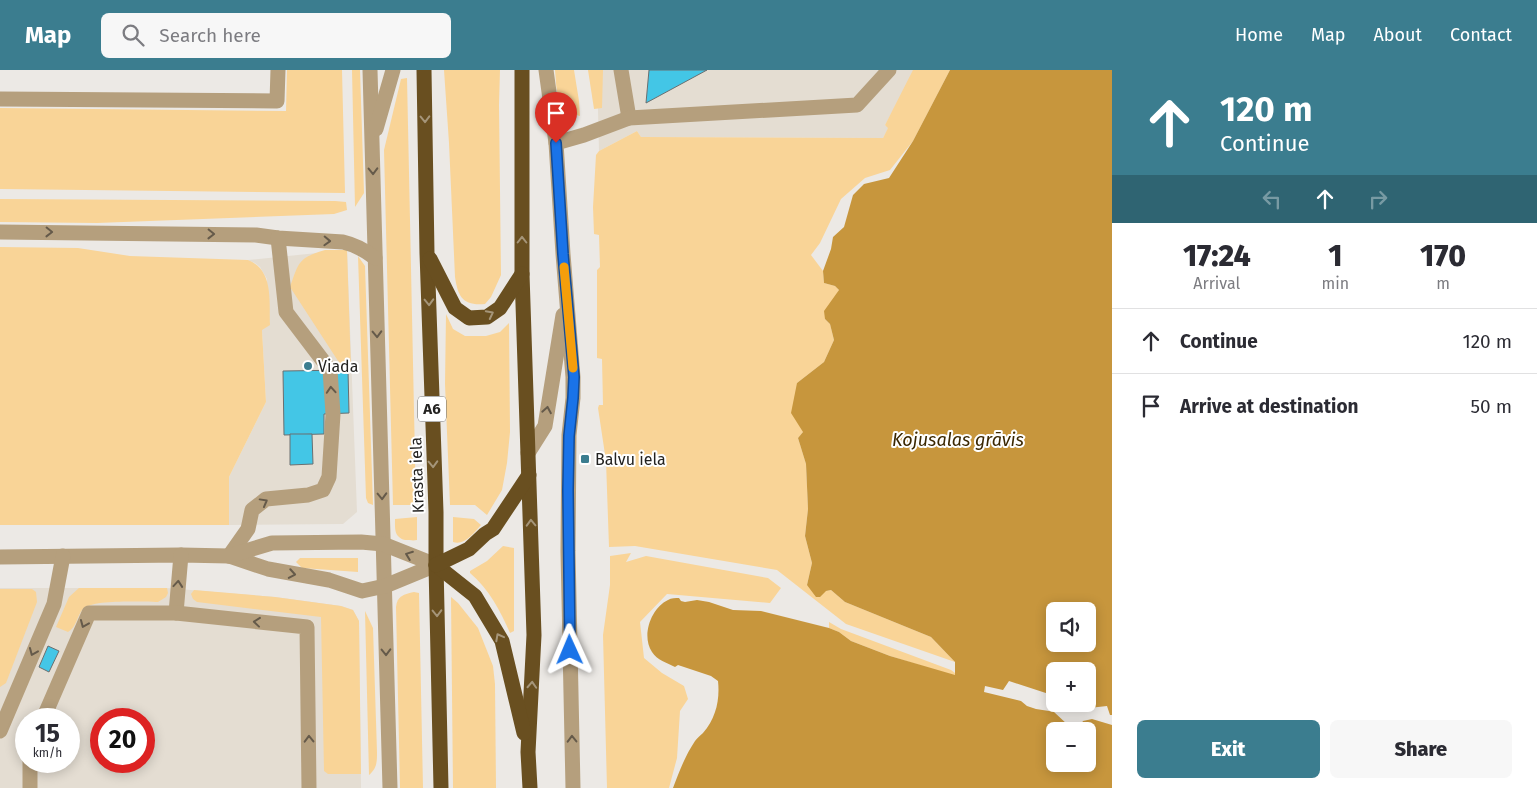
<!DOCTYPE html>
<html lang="en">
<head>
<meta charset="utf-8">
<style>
	:root { --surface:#fff; --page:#f7f7f7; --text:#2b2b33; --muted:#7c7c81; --line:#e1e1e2; --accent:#3b7d8f }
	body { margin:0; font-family:"Fira Sans",sans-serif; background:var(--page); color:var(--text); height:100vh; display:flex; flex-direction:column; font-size:19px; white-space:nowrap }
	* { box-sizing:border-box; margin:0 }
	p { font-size:16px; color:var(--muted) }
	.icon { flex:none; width:28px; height:28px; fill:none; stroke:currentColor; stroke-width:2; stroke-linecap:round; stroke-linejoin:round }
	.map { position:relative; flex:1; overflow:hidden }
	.panel { display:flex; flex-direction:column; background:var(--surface); width:425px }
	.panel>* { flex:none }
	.banner { background:#3b7d8f; color:#fff; overflow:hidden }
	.tools { position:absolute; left:1046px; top:532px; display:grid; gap:10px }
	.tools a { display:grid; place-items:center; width:50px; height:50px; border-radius:8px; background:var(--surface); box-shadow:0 2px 12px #0003; font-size:25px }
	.speed { position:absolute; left:15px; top:638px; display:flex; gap:10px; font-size:25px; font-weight:700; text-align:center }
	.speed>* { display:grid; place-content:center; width:65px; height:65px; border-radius:50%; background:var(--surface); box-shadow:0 2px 12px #0003; line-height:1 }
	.speed small { font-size:12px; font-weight:400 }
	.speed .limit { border:8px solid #d22; background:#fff; color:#111 }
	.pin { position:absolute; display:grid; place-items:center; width:42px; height:42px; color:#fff; margin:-51px -21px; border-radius:50% 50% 50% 0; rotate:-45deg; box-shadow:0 0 5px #0007 }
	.pin .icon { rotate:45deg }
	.me { position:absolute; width:55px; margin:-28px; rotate:359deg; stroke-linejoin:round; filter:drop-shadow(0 0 4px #0008) }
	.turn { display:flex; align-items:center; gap:18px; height:105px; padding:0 25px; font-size:22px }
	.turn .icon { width:65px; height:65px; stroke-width:2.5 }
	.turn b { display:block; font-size:35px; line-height:42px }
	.lanes { display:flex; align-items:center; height:48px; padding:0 25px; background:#0003; justify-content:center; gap:25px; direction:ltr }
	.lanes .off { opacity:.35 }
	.eta { display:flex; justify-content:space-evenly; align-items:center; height:85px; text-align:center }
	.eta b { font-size:30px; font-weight:800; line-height:35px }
	.primary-button { display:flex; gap:10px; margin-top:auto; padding:10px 25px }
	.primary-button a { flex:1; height:58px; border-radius:8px; background:var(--accent); color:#fff; font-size:20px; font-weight:800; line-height:58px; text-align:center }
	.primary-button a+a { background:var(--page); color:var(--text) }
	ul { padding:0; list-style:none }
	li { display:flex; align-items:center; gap:15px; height:65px; padding:0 25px; border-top:1px solid var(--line) }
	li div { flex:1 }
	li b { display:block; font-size:19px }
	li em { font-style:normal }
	header { display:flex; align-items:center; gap:30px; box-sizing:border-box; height:70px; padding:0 25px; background:var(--accent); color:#fff }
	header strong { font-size:24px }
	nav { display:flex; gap:28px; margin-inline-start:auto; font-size:18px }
	.search { width:350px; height:45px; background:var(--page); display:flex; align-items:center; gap:12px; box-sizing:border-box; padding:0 18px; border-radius:8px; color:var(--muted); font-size:19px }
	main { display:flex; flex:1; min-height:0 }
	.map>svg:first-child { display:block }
	.built { fill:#e4ddd2; fill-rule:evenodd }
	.green { fill:#f9d497 }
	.water { fill:#c7963d; fill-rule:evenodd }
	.building { fill:#43c6e6; stroke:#6a6f70 }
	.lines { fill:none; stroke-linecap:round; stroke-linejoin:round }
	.minor { stroke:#b59f7d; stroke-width:15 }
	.highway { stroke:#694f20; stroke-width:15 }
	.oneway { stroke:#a59579 }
	.oneway2 { stroke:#655a4a }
	.route-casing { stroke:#114b97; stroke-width:12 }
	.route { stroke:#1a73e8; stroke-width:9 }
	.slow { stroke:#f59e0b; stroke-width:9 }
	.poi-dot { fill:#3b7d8f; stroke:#fff; stroke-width:2 }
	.labels { text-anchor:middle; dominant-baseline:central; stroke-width:4; stroke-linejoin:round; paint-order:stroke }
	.shield { fill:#fff; stroke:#656463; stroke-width:1 }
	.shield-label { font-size:15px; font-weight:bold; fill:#232220 }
	.poi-label { font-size:16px; fill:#232220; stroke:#fff; text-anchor:start }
	.street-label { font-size:16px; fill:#232220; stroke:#fff }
	.water-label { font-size:18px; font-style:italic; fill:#3b2700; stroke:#fff }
</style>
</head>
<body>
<header>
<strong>Map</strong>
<div class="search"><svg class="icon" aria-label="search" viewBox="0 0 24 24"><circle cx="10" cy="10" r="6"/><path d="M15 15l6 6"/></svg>Search here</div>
<nav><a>Home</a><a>Map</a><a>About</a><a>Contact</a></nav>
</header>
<main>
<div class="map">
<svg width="1112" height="718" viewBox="0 0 1112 718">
	<rect width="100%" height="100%" fill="#ece9e5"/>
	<g class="built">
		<path d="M597,0h318l-30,55 4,2 -6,11 -242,-1 -4,-6 -38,20z"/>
		<path d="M347,180l10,262 -14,12 -114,1v-48l37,-75 -4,-72 5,-51 -7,-12 -5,-4 -7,-3z"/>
		<path d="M0,518h167l108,9 66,9 12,4 6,11 2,167h-361zM26,649h43v42h-43zM101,649h43v42h-43z"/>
	</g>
	<g class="green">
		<path d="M287,0h55l3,123 -345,-4v-81l286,3z"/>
		<path d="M352,0h8l4,123 -9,14z"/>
		<path d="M444,0h56l-1,35 2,170 -10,22 -6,7c-22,2 -27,-7 -30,-27l-6,-134z"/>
		<path d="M555,0h19l5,31 1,15c-25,-6 -23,-25 -25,-46z"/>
		<path d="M588,0h15l-1,38 -8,1z"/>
		<path d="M913,0h37l-37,71 -23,29 -25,8 -24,21 -21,44 -9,12 12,16 1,12 11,3 4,4 -14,29 5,5 4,16 -10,22 -27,21 6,49 -5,6 8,26 2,45 -3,27 7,27 -5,22 19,6 5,-1 14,12 86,35 24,25 -109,-38 -69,-54 -142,-24 -26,1 -3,-86 -8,-53 1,-3h4l-1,-46 -5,-1v-88l3,-3 -1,-32 -5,-1 -1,-27 3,-52 3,-4 38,-20 4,6 242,1 5,-10 -3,-3z"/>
		<path d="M407,8l9,427h-23l-9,-355 17,-71z"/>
		<path d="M0,129l335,2 11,1 1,8 -13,4 -237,9 -97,-1z"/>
		<path d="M0,177l78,1 52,8 118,4c26,10 21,42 22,65l-8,5 4,72 -37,75v48h-229z"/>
		<path d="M325,180h22l4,119 -9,-2 -52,-80c9,-25 8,-29 35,-37z"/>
		<path d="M358,186l7,10 8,239 -5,-2 -2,-5z"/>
		<path d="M446,244l7,15 12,7h21l14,-4 9,-9 1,109 -3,31 -5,27 -15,25 -12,-10h-25l-5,-121z"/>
		<path d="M417,447v23c-4,1 -7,0 -12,0 -11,-3 -10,-11 -10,-21z"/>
		<path d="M453,447l21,2 7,6c-7,8 -17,21 -28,17z"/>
		<path d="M503,476l11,2v83l-4,2c-10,-23 -21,-44 -40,-60v-2l17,-10z"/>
		<path d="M631,483l-5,9 20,-6 122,22 13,10 -11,15 -103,-9 -27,28 4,36 18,15 22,13 4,13 -8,12 -3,47 -8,30h-62l-4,-153 7,-50v-29z"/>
		<path d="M300,488h58v14l-56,-4 -6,-6z"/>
		<path d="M79,518h88l1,5 -2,4 -8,5c-15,0 -65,-3 -75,7 -6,6 -6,18 -15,23l-12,-5 13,-30z"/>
		<path d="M0,519h32l4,3 1,10 -31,81 -6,4z"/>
		<path d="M194,520l81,7 66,9 12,4 6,11 2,153h-33l-4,-3 -3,-154 -124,-15 -4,-3 -2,-5z"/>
		<path d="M414,522l5,1 4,195h-23l-4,-181c1,-11 8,-13 18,-15z"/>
		<path d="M451,527l7,6 20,25 15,38 2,18 1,104h-43z"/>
		<path d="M365,541l8,17 4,124c0,10 0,16 -8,23z"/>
		<path d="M829,552l12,7 110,41 4,3v3l-65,-20 -39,-15 -12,-9 -10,-4z"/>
	</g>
	<path class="water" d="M950,0h162v645h-2l-3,-9 -18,2 -9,-4h8v-33h-33v25l-46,-15 -6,9 -18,-4 -1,6 37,9 6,5 9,3 13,2 5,1 14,13 12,1 3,-5 9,-2 20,6v63h-439c6,-16 12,-32 22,-47 2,-3 5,-5 8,-8 13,-15 17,-33 15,-52l-7,-5 -33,-11 -3,2c-8,-4 -18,-7 -23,-15 -11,-16 -1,-44 16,-52 3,-2 8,-2 11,-2l2,3 4,1 12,-2 12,2 24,8 28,1 68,17 10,4 12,9 39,15 65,19v-13l-24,-25 -86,-35 -14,-12 -5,1 -6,6h-4l-9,-12 5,-22 -7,-27 3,-27 -2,-45 -8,-26 5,-6 -12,-19 6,-30 27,-21 10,-22 -4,-16 -5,-5 -1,-8 15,-21 -4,-4 -11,-3 -1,-12 8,-22 2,-12 11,-10 9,-32 11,-11 25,-6 24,-37zM1055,541h33v33h-33zM1055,661h33v33h-33z"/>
	<g class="building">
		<path d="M649,0h58l-61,33z"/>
		<path d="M348,300l1,43 -25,1v20l-40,1 -1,-64z"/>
		<path d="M290,364h22l1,30 -23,1z"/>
		<path d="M48,576l11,5 -10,21 -10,-5z"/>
	</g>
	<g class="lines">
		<g class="minor">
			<path d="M370,0l20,718"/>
			<path d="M546,0l10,73 7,111 10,123v21l-4,37 -1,116 5,237"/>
			<path d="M621,0l8,48"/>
			<path d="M0,29l277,2 1,-31"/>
			<path d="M376,59l17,-59"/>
			<path d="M556,73l28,-8 45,-17 228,-13 32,-35"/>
			<path d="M0,162l256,3 22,3 65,4c13,3 22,8 32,16"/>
			<path d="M528,383l17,-27 18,-111"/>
			<path d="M229,486l19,-27 4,-19 14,-11 42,-4 15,-5 6,-13 4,-63 -3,-44 -44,-58 -8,-74"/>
			<path d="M229,486l39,13 61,11 33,11 23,-5 51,-21"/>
			<path d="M0,487l181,-2 48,1 43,-13 89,-1 22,2 53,21"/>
			<path d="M176,543l5,-58"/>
			<path d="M43,649l46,-106h87l131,14 2,161"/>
			<path d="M0,661l54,-127 9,-48"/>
			<path d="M30,691v27"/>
		</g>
		<g class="highway">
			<path d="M424,0l3,183 9,259v53l5,223"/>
			<path d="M522,0v204l12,361 -6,117 2,36"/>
			<path d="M430,189l25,49 14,10 18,-1 13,-9 22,-34"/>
			<path d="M436,495l39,31 27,45 22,92"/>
			<path d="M436,495l33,-16 16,-15 8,-5 36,-54"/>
		</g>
	</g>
	<defs><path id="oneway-chevron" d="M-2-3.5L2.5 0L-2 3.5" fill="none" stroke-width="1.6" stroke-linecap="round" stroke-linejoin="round" transform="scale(1.25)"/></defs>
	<g class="oneway">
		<use href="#oneway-chevron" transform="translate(425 49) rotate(89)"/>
		<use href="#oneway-chevron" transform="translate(522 170) rotate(-90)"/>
		<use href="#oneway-chevron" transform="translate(429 232) rotate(88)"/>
		<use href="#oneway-chevron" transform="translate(490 244) rotate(-27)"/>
		<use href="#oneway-chevron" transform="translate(433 394) rotate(88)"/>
		<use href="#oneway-chevron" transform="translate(531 453) rotate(-92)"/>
		<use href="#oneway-chevron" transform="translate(437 543) rotate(89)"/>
		<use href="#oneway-chevron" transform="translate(499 567) rotate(-118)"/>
		<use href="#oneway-chevron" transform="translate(532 615) rotate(-87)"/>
	</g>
	<g class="oneway2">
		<use href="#oneway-chevron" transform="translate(373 101) rotate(89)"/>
		<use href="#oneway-chevron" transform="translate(49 162) rotate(1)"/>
		<use href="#oneway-chevron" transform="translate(211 164) rotate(1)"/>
		<use href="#oneway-chevron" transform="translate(327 171) rotate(2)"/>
		<use href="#oneway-chevron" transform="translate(377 264) rotate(88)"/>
		<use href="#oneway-chevron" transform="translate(331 320) rotate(-94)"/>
		<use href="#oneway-chevron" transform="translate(547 340) rotate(-80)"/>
		<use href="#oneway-chevron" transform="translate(382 426) rotate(88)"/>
		<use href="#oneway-chevron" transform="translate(264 432) rotate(-29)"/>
		<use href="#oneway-chevron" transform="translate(409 485) rotate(-159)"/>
		<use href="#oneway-chevron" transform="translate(292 504) rotate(10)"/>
		<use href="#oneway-chevron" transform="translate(178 514) rotate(-85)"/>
		<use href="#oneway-chevron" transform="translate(257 552) rotate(-174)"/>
		<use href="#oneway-chevron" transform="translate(84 554) rotate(113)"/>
		<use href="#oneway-chevron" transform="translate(33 582) rotate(113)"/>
		<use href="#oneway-chevron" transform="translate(386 582) rotate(89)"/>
		<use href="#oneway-chevron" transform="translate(309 669) rotate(-91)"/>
		<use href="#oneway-chevron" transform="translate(572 669) rotate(-91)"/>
	</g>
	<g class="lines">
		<defs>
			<path id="route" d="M556,73l7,111 11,123 -1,21 -4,38 -1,54 2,160"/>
		</defs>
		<use href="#route" class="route-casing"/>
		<use href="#route" class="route"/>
		<path class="slow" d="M564,197l9,101"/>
	</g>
	<g class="poi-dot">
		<circle cx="308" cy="296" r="5"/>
		<rect x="580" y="384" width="10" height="10" rx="2.5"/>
	</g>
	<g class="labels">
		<rect class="shield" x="418" y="326.5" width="28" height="25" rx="4"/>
		<g class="shield-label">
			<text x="432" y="339">A6</text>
		</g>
		<g class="poi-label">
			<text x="318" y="296">Viada</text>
			<text x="595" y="389">Balvu iela</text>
		</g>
		<g class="street-label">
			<text transform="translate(417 405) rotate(-92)">Krasta iela</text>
		</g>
		<g class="water-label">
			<text x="958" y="370">Kojusalas grāvis</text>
		</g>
	</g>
</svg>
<div class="tools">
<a><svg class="icon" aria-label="sound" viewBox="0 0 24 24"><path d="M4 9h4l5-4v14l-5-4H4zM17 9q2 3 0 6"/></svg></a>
<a>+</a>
<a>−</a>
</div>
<div class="speed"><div>15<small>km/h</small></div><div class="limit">20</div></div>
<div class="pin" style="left:556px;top:73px;background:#d93025"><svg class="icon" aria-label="arrive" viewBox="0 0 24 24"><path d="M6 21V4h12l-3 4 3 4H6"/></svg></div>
<svg class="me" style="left:570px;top:580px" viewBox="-20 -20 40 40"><path d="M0-17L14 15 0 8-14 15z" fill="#1a73e8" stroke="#fff" stroke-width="4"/></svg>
</div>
<section class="panel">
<div class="banner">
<div class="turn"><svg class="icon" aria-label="ahead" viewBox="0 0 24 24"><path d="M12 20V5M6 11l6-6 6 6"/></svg><div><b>120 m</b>Continue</div></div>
<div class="lanes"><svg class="icon off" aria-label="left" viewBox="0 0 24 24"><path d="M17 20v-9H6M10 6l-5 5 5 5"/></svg><svg class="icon" aria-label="ahead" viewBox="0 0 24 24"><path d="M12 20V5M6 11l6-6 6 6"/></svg><svg class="icon off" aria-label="right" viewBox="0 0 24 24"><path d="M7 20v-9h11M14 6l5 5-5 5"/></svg></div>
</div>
<div class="eta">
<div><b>17:24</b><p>Arrival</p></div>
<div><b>1</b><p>min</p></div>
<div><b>170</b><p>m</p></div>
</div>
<ul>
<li><svg class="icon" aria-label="ahead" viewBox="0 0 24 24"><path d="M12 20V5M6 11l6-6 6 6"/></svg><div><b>Continue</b></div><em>120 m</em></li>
<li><svg class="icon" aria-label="arrive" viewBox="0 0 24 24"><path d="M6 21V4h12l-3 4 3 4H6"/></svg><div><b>Arrive at destination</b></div><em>50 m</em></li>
</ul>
<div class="primary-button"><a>Exit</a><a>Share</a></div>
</section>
</main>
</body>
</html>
